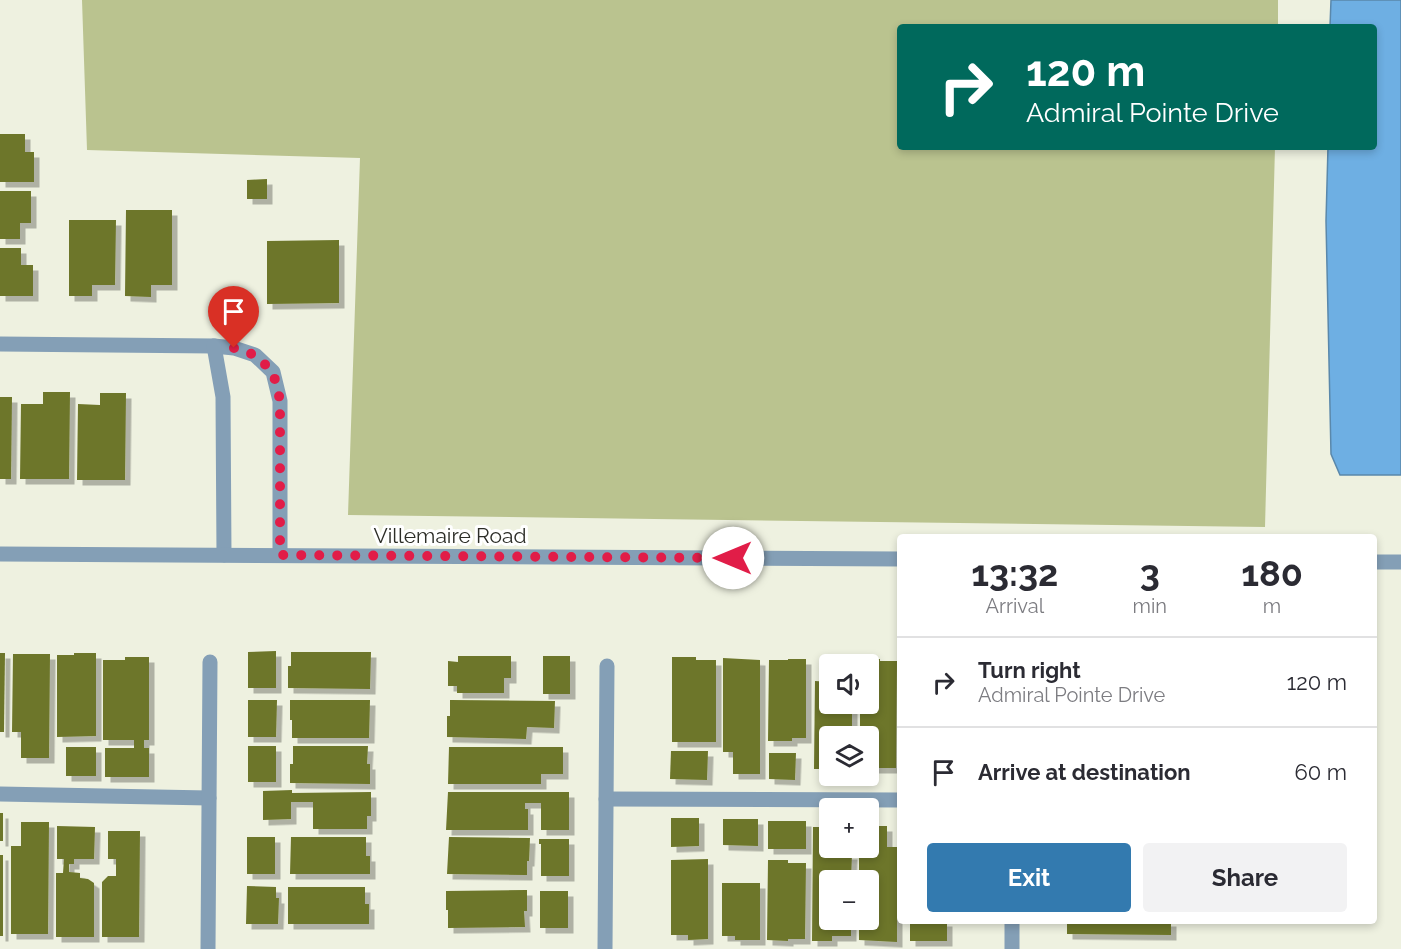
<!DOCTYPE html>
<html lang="en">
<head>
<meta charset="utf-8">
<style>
	:root { --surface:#fff; --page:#f2f2f3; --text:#2b2b33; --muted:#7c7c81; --line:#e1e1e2; --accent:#337aaf }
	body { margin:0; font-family:Raleway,sans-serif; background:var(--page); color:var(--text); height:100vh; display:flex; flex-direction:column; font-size:22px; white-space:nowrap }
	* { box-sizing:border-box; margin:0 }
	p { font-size:20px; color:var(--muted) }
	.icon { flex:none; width:33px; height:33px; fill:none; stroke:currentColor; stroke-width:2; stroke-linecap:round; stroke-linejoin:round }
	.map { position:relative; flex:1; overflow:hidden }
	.details { position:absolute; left:897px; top:534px; width:480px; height:390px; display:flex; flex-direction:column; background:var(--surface); border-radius:6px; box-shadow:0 3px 9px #0003 }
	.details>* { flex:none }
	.banner { position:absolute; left:897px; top:24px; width:480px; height:126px; border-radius:6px; box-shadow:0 3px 9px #0003; background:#00695c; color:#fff; overflow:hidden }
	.fabs { position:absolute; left:819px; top:654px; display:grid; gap:12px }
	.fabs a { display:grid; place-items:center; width:60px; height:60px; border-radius:6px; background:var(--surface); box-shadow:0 3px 9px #0003; font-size:30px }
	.pin { position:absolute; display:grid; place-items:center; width:51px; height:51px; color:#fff; margin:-62px -26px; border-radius:50% 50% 50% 0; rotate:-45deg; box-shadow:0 0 6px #0007 }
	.pin .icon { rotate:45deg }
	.me { position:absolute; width:66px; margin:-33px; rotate:270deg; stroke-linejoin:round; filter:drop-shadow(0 0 4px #0008) }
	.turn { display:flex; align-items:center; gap:21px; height:126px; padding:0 30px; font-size:27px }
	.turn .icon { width:78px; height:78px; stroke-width:2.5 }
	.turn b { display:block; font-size:42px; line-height:51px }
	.eta { display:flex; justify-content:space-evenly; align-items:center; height:102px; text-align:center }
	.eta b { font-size:36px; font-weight:700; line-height:42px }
	.action { display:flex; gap:12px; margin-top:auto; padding:12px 30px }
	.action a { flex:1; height:69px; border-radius:6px; background:var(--accent); color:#fff; font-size:24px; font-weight:700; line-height:69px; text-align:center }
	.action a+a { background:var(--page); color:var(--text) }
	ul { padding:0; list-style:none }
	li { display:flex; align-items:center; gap:18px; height:90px; padding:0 30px; border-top:2px solid var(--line) }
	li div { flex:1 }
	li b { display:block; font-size:22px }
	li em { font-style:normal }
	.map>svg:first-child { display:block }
	.green { fill:#bac38f }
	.water { fill:#6eafe3; stroke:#5a88ab; stroke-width:1.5 }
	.building { fill:#6d7629; filter:url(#shadow) }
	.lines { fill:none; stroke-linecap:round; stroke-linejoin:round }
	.street { stroke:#849fb6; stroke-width:15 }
	.route { stroke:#e11d48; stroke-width:10; stroke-dasharray:0 18 }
	.labels { text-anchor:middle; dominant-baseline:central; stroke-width:6; stroke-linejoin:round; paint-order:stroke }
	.street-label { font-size:21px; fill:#2c2d27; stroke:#fff }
</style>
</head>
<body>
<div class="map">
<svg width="1401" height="949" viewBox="0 0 1401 949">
	<defs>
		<filter id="shadow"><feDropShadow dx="5.5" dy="5.5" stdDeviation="0" flood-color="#0004"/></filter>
	</defs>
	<rect width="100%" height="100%" fill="#eef1e0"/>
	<path class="green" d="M82,0h1196v27h-378v120h375l-10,380 -917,-12 12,-357 -273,-8z"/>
	<path class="water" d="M1331,0h70v475h-61l-9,-21 -5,-233 2,-74h46v-120h-44z"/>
	<g class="building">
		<path d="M0,134h25v18h9v30h-34z"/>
		<path d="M267,179v20h-20v-19z"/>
		<path d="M0,191h31v32h-11v16h-20z"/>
		<path d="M126,210h46v75h-21v12l-26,-1z"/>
		<path d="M69,220h47l-1,65h-23v11h-23z"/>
		<path d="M339,240v63l-72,1v-63z"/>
		<path d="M0,248h21v17h12v31h-33z"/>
		<path d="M43,392h27l-1,87h-49l1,-75h22z"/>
		<path d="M100,393h26l-1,87h-48l1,-76 22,1z"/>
		<path d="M0,397h12l-1,82h-11z"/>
		<path d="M276,651v37h-28v-36z"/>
		<path d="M291,652h80l-1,37 -82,-1v-22h3z"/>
		<path d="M0,653h5l-1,79h-4z"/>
		<path d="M74,653h22v83l-39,1v-82h17z"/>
		<path d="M13,654h37l-1,104h-28v-26h-9z"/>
		<path d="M458,656h53v22h-7v15h-47v-7h-9v-25l10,1z"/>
		<rect x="543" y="656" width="27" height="38"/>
		<path d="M125,657h24v83h-5v8h5v29h-44v-29h29v-8h-31v-80h22z"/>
		<path d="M672,657h24v3h20v82h-44z"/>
		<path d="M723,658l37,2v114h-27v-22h-10z"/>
		<path d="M788,659h18v79h-14v3h-24l1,-81h19z"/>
		<path d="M861,659h19v2h17l-1,107h-26l-2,-32h-8v-32h8v-40h-7z"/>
		<path d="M815,681l15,1v22h22v32h-22v33h-16z"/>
		<path d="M248,700h29l-1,37h-28z"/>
		<path d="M290,700h80l-1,38h-77v-18h-2z"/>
		<path d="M450,700l105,1 -1,27 -27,-1 -1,12 -79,-2v-21h3z"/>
		<rect x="248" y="746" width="28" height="36"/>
		<path d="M293,746h75l-1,18h3v20l-80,-1v-19h3z"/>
		<rect x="66" y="747" width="30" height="29"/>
		<path d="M449,747h114v27h-22v10h-93z"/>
		<path d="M671,751h37l-1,29 -37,-1z"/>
		<path d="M769,753h27l-1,27 -26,-1z"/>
		<path d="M292,790v3l79,-1v24h-4v13h-54v-27h-22v17l-28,1v-29z"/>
		<path d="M448,792h121v38h-28v-27h-16v6h3v21h-82z"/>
		<rect x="0" y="813" width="3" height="28"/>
		<path d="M671,818h28v28l-28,1z"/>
		<path d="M723,819h35v27l-35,-1z"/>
		<rect x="768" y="821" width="38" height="28"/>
		<path d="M21,822h28l-1,112h-37v-88h10z"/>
		<path d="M57,826l38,1 -1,32h-20v5h-5v8l11,1v5l8,1 6,4v54h-38v-64h7l1,-14h-7z"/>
		<path d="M868,826h19v21h10v95l-38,-2v-20h9v-40h-9v-32h9z"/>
		<path d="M813,827h17v21h11v6h11l-1,26h-21v40h21v16h-19v5h-20z"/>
		<path d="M108,831h32l-1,106h-37v-55l6,-6h8v-17h-8z"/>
		<rect x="247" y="837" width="28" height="37"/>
		<path d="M291,837h75v19h4v18h-80z"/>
		<path d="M449,837l81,1 -1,23h-2v14l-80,-1z"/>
		<path d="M539,839h30v37h-28v-32h-2z"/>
		<rect x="0" y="855" width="3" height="81"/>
		<path d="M708,859v80l-20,1v-5h-17v-75z"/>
		<path d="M768,860h20v3h18l-1,76h-17v2l-21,-1z"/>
		<path d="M722,883h38v57h-25v-4h-13z"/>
		<path d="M247,886l29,1v11h3l-1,26h-32z"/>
		<path d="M288,887h77v17h4v20h-81z"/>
		<path d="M527,890v21h-3l1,16 -77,1v-18h-2v-19z"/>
		<rect x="540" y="891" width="28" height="37"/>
		<rect x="910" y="921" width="37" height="20"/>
		<path d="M1067,921h104v14l-104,-1z"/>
	</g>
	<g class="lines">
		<g class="street">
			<path d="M0,344l214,2 20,2 21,7 18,17 7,29v154"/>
			<path d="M214,346l9,51 1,158"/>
			<path d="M0,554l900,5"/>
			<path d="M1374,562h27"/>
			<path d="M0,794l209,4"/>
			<path d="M606,799l294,1"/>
			<path d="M1012,921v28"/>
			<path d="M208,949l2,-287"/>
			<path d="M605,949l2,-283"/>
		</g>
	</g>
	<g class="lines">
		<path class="route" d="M234,348l21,7 18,17 7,28v155l453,3"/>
	</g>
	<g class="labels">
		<g class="street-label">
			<text x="450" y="535">Villemaire Road</text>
		</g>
	</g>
</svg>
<div class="fabs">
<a><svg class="icon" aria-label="sound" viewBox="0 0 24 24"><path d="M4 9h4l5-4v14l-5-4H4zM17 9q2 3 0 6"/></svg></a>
<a><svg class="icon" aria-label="layers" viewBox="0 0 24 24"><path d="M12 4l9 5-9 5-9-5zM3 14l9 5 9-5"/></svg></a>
<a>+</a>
<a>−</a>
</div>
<div class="pin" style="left:234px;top:348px;background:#d93025"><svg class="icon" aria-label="arrive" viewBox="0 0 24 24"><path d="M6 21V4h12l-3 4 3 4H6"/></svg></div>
<svg class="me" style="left:733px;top:558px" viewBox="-20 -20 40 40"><circle r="19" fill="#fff"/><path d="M0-13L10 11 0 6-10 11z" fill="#e11d48"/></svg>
<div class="banner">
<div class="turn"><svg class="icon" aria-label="right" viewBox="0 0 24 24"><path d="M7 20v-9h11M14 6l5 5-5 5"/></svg><div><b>120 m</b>Admiral Pointe Drive</div></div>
</div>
<section class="details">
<div class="eta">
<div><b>13:32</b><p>Arrival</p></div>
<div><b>3</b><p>min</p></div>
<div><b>180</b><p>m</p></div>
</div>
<ul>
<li><svg class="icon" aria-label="right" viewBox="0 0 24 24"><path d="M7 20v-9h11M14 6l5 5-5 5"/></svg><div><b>Turn right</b><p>Admiral Pointe Drive</p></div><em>120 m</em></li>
<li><svg class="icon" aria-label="arrive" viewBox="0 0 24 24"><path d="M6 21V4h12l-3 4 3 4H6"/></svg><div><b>Arrive at destination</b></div><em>60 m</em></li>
</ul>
<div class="action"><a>Exit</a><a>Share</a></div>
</section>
</div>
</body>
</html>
